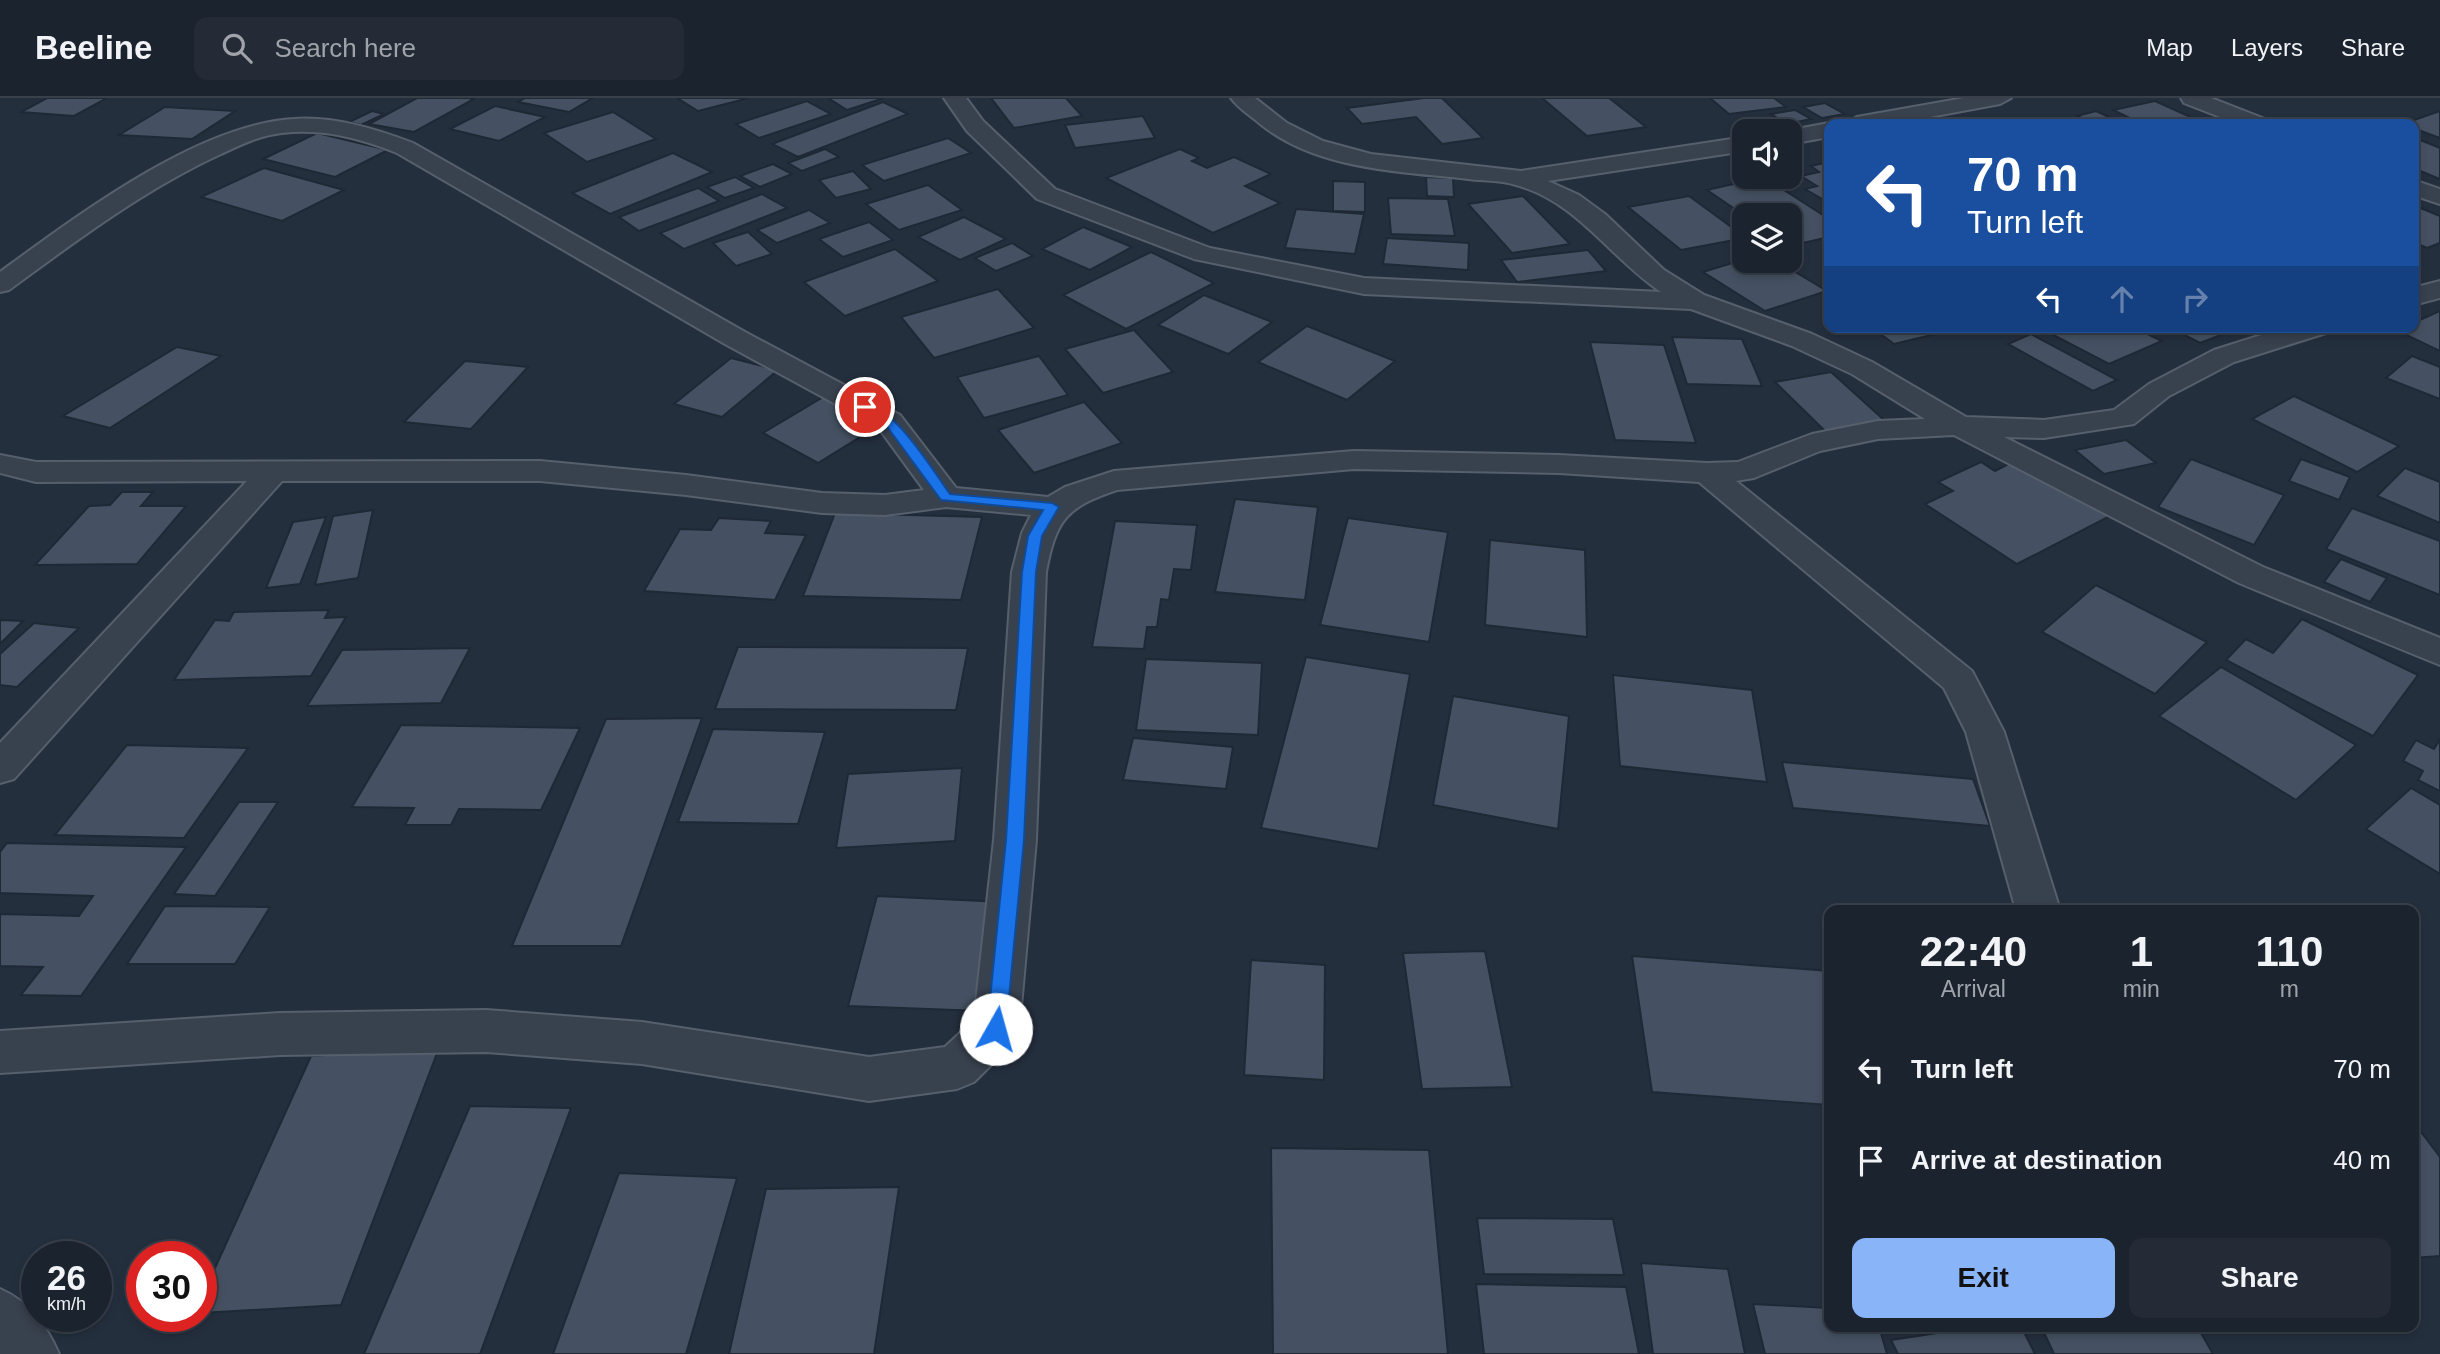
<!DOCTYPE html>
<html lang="en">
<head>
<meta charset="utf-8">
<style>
	:root { --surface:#1b232e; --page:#242b36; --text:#f1f3f6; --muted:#a0a4aa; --line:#39404a; --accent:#8ab4f8 }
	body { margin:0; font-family:Helvetica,sans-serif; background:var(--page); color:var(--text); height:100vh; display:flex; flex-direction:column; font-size:26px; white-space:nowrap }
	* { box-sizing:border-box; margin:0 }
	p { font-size:23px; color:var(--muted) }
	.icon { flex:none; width:38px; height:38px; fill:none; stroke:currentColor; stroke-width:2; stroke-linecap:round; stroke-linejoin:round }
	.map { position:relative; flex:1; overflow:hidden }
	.side { position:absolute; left:1824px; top:807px; width:595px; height:427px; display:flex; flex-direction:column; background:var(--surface); border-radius:14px; box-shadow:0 4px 10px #0003,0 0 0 2px var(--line) }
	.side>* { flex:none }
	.top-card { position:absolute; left:1824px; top:21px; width:595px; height:214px; border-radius:14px; box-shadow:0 4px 10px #0003,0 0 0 2px var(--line); background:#1a4fa0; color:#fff; overflow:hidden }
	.buttons { position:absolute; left:1732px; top:21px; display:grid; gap:14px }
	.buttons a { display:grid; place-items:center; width:70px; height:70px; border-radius:14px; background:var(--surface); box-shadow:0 4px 10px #0003,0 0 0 2px var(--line); font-size:35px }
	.speed { position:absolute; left:21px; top:1143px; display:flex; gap:14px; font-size:35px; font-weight:700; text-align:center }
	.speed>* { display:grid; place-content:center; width:91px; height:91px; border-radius:50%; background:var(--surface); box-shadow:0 4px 10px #0003,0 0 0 2px var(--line); line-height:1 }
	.speed small { font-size:18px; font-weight:400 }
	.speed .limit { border:10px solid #d22; background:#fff; color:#111 }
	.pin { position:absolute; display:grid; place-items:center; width:60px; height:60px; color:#fff; margin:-30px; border:4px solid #fff; border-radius:50%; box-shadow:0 2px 7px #0007 }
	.me { position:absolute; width:77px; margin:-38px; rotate:7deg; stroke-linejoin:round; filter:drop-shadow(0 0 5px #0008) }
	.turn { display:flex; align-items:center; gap:24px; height:147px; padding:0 28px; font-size:32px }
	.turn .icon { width:91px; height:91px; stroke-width:2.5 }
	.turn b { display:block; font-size:49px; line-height:60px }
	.lanes { display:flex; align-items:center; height:66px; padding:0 28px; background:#0003; justify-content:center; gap:35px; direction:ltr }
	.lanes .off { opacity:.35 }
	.eta { display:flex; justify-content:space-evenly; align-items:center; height:119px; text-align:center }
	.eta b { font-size:42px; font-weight:800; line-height:49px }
	.cta { display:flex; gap:14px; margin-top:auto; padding:14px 28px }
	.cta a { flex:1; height:80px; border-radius:14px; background:var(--accent); color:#111; font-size:28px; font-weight:800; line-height:80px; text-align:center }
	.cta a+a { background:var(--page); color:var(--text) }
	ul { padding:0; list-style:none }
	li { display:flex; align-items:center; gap:21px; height:91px; padding:0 28px }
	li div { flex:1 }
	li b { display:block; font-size:26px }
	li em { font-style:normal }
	header { display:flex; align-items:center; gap:42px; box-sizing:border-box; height:98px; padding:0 35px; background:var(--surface); border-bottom:2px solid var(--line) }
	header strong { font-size:33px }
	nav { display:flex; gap:38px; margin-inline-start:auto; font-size:24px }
	.search { width:490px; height:63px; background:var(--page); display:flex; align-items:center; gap:18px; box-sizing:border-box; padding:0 24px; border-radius:14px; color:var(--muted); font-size:26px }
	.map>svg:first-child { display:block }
	.building { fill:#455162; stroke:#1f2835; stroke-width:2 }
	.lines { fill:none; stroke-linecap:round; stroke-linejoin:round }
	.street-casing { stroke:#565f6c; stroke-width:4 }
	.street { fill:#38414e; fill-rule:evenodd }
	.route { fill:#1a73e8; stroke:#114b97; stroke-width:2 }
</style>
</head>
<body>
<header>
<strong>Beeline</strong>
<div class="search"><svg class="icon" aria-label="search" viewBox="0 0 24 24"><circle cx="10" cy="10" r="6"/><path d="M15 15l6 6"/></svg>Search here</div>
<nav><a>Map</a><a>Layers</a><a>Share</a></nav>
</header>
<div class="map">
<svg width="2440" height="1256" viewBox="0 0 2440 1256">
	<rect width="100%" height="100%" fill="#242f3e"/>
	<g class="building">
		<path d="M47,0h60l-33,18 -53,-4z"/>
		<path d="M417,0h51l6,1 -60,33 -45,-8z"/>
		<path d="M525,0h68l-24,14 -51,-10z"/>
		<path d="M677,0h72l-51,13z"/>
		<path d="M828,0h56l-37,12z"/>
		<path d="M991,0h75l16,18 -68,12z"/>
		<path d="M1424,0h18l41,40 -41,6 -26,-27 -54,7 -15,-16z"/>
		<path d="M1542,0h67l37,29 -59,9z"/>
		<path d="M1710,0h64l12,9 -57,7z"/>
		<path d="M807,3l24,13 -72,24 -23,-14z"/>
		<path d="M2155,3l51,23h-64l-29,-14z"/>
		<path d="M883,4l25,12 -110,43 -26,-13z"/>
		<path d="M1825,5l20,11 -23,4 -19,-11z"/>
		<path d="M495,8l50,11 -46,24 -49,-12z"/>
		<path d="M165,9l70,4 -43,28 -73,-4z"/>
		<path d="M1795,12l16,9 -24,5 -16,-10z"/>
		<path d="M372,13l12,3 -23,11 -12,-3z"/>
		<path d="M2096,13l28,13h-29l-18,-8z"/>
		<path d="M2440,13v27l-27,-10v-4h-10z"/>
		<path d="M613,14l43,27 -69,23 -43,-29z"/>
		<path d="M1143,18l12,22 -80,10 -10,-23z"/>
		<path d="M317,35l71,17 -53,27 -72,-18z"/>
		<path d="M2413,39l27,11v31l-27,-11z"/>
		<path d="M948,40l23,15 -87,28 -22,-16z"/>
		<path d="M825,51l14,8 -37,14 -14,-8z"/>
		<path d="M1180,51l19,9 -7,3 15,7 27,-11 37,17 -26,12 35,17 -67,30 -107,-55z"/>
		<path d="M673,55l39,19 -102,42 -38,-21z"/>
		<path d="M1829,64v41l-24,-14 12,-3 -16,-10 18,-4 -8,-6z"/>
		<path d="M773,66l19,10 -32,13 -20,-11z"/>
		<path d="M264,70l80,22 -62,31 -81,-24z"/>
		<path d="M853,73l18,18 -35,9 -17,-18z"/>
		<path d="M735,79l19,11 -29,10 -18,-11z"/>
		<path d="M1426,79l27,1 1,19 -27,-1z"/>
		<path d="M1764,79l65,42v18l-39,9v-31l-45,1 -38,-26z"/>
		<path d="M1333,83l32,1v30l-32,-1z"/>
		<path d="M928,87l34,25 -63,20 -33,-26z"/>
		<path d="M698,90l21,13 -80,30 -20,-14z"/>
		<path d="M762,96l25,14 -103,41 -24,-16z"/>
		<path d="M1523,98l47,48 -58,9 -44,-49z"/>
		<path d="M1689,98l56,41v1l-64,12 -53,-43z"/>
		<path d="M1388,100l60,1 7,37 -64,-2z"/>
		<path d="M2413,107l27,11v27l-13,5 -14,-6z"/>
		<path d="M1296,111l68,5 -9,40 -70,-6z"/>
		<path d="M809,112l21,13 -53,20 -20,-13z"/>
		<path d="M964,119l42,22 -46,21 -42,-23z"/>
		<path d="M869,124l24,18 -50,17 -24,-18z"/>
		<path d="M1083,129l49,20 -42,23 -48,-21z"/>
		<path d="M748,134l24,22 -36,12 -23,-23z"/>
		<path d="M1387,140l82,5 -1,27 -85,-6z"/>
		<path d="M1012,145l21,13 -37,15 -21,-13z"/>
		<path d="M895,151l43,32 -93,35 -41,-34z"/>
		<path d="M1588,152l18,21 -89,11 -16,-22z"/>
		<path d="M1151,154l63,31 -88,46 -63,-34z"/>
		<path d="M1745,161l32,2 50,30 -62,20 -62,-39z"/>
		<path d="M998,191l36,39 -100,30 -33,-41z"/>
		<path d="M1204,197l68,27 -44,32 -70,-29z"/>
		<path d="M2440,213v40l-44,-21 17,-3v-4z"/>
		<path d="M1307,228l88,35 -48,39 -89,-38z"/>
		<path d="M1871,229h94l-71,17z"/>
		<path d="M2038,229h95l29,14 -53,23z"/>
		<path d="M2169,229h73l-42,16z"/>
		<path d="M1134,232l39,42 -70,21 -38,-44z"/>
		<path d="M2031,236l86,46 -24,11 -85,-47z"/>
		<path d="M1672,239l70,2 20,47 -75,-2z"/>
		<path d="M1590,244l74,3 32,98 -81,-3z"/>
		<path d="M177,249l44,9 -111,72 -47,-12z"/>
		<path d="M1039,258l29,39 -84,23 -27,-41z"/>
		<path d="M2412,258l28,11v32l-54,-21z"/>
		<path d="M731,260l47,12 -56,47 -48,-13z"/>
		<path d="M465,263l63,6 -57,62 -67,-7z"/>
		<path d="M1831,274l53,48 -59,11 -50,-49z"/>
		<path d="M825,298l56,28 -63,39 -55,-30z"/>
		<path d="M2294,298l105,50 -42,26 -105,-53z"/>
		<path d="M1084,304l38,41 -88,30 -36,-43z"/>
		<path d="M2126,342l30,23 -52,11 -29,-24z"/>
		<path d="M2191,361l93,36 -30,50 -96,-38z"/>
		<path d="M2301,361l49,18 -11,23 -50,-19z"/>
		<path d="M2016,362l94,56 -93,48 -92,-60 28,-13 -15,-9 43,-20 14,9z"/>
		<path d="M2405,370l35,14v41l-63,-27z"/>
		<path d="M122,394h31l-12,14h45l-49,58 -102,1 54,-59 21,-1z"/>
		<path d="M1235,401l83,8 -13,93 -90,-8z"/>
		<path d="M2352,410l88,33v54l-114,-46z"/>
		<path d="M373,412l-15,68 -43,7 18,-69z"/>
		<path d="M835,415l147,4 -21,83 -158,-4z"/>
		<path d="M326,419l-26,67 -34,4 27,-66z"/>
		<path d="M719,420l52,3 -6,12 41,2 -31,65 -131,-9 36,-62 31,1z"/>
		<path d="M1348,420l100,14 -19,110 -109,-17z"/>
		<path d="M1115,423l82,4 -6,45 -17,-1 -5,31 -8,-1 -4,28h-10l-3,22 -52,-2z"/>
		<path d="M1490,442l95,10 2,87 -102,-12z"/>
		<path d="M2341,461l46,19 -17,24 -46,-20z"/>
		<path d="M2096,487l111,57 -52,52 -113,-62z"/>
		<path d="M329,512l-4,8 21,-1 -35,59 -137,4 41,-60 14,1 5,-9z"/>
		<path d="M2302,521l116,56 -45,61 -147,-76 20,-21 27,14z"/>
		<path d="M0,522l23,1 -23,23z"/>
		<path d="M34,525l45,5 -62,59 -17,-2v-31z"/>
		<path d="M738,549l230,1 -12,62 -241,-1z"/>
		<path d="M470,550l-29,55 -134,3 35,-56z"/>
		<path d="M1306,559l104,17 -32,175 -117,-21z"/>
		<path d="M1146,561l116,4 -4,72 -122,-5z"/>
		<path d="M2221,569l135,78 -60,55 -137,-84z"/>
		<path d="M1613,577l139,15 15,92 -147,-16z"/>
		<path d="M1453,598l116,20 -11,113 -125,-24z"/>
		<path d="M702,620l-81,228h-109l94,-227z"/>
		<path d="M401,627l179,3 -39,82 -82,-1 -8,16h-46l9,-17 -62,-1z"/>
		<path d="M713,631l112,3 -27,92 -120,-2z"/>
		<path d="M1133,640l100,9 -7,42 -103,-9z"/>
		<path d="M2440,641v52l-22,-11 5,-9 -20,-10 13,-21 18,9z"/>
		<path d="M127,647l121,3 -64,90 -129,-3z"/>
		<path d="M1782,664l191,17 17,47 -197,-18z"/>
		<path d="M962,670l-7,73 -119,7 12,-74z"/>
		<path d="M2411,690l29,17v69l-74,-45z"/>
		<path d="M239,704h39l-63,94 -41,-2z"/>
		<path d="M7,745l179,4 -105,149 -60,-1 22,-28 -43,-1v-52l79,2 14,-20 -93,-3v-41z"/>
		<path d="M877,798l126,6 -21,109 -134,-5z"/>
		<path d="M165,808l105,1 -35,57h-108z"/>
		<path d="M1485,853l27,136 -90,2 -19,-136z"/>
		<path d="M1632,858l197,15v134l-177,-13z"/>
		<path d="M1251,862l74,5 -1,115 -80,-5z"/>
		<path d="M439,950l-98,257 -140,8v-14l110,-243z"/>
		<path d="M470,1008l101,2 -91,246h-116z"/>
		<path d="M2413,1030h5l22,29v99l-27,2z"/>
		<path d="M1271,1050l158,2 19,204h-175z"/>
		<path d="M619,1075l118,5 -51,176h-133z"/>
		<path d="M899,1089l-25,167h-145l37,-165z"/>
		<path d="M1477,1120l136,1 11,56 -140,-1z"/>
		<path d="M1641,1165l87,6 17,85h-92z"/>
		<path d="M1476,1186l150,3 13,67h-155z"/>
		<path d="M1753,1206l76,4v18h50l8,28h-122z"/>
		<path d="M1984,1228h37l14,28h-137l-7,-14z"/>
		<path d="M2041,1228h156l16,28h-159z"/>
	</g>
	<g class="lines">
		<defs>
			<g id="street">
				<path d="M944,0h22l17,23 72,68 155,59 154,30 297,14c-51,-34 -83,-90 -145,-107 -15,-5 -33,-4 -48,-6 -70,-8 -152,-9 -209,-56 -9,-8 -21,-15 -28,-25h24l32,25 36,18 48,13 150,17 224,-34v14l-197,30 31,14 26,19 59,56 40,25 108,39 60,28 94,55 78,3 70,-10 35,-26 65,-34 73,-23h43l-4,6 -92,29 -65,34 -35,28 -90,14 -40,-1 259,130 177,71v27l-201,-82 -285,-148 -76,4 -58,12 -66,27 -18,3 236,190 32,61 56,178h-44l-50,-178 -22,-44 -245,-206 -140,-9 -205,-4 -237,21c-51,17 -61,30 -71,82l-10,268 -17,189 -7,15 -38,38 -17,7 -88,12 -227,-37 -156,-12 -206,3 -280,18v-42l280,-18 206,-3 156,12 227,35 76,-10 29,-27 20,-180 18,-268 10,-39 9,-18 -85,-8 -61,8 -63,-2 -136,-18 -146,-14h-258l-268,298 -14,4v-40l247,-262 -211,1 -36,-9v-18l36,7 504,-1 146,14 136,18 63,2 39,-5 -46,-63 -153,-83 -328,-191c-37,-15 -75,-25 -115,-20 -21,2 -42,12 -61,21 -76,35 -144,86 -212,136l-9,2v-20c77,-56 198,-148 294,-153 40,-3 82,10 119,24l332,189 155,83 56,73 92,9 17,-10 49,-16 240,-20 205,4 148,8 31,-1 74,-28 66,-13 47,-2 -73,-45 -60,-28 -101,-37 -327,-15 -170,-35 -157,-60 -70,-68z"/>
				<path d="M1964,0h47l-11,6 -108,20h-46l11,-7z"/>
				<path d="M2181,0h30l54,21 3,5h-30l-54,-21z"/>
				<path d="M1829,25l4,1h-4v13l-39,7v-13h-4z"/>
				<path d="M2413,82l27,9v15l-27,-9z"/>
				<path d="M2440,183v17l-27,7v-17z"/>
				<path d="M0,1191c28,12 47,37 59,65h-59z"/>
			</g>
		</defs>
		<use href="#street" class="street-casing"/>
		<use href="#street" class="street"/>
	</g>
	<path class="route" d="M861,307c30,-5 72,66 89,89l102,9 7,4 -17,29 -6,36 -12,268 -18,189 -3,6 -7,2 -7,-2 -2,-6 19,-189 16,-268 6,-36 15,-26 -102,-10 -56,-76 -24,-14z"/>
</svg>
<div class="buttons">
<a><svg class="icon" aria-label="sound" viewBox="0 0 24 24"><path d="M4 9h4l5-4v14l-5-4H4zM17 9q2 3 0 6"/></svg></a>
<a><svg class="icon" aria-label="layers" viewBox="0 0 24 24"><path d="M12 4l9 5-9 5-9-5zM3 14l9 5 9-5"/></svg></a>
</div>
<div class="speed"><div>26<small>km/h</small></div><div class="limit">30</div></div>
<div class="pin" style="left:865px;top:309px;background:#d93025"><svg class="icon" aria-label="arrive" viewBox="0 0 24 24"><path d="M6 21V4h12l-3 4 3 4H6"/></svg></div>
<svg class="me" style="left:996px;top:931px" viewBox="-20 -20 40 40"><circle r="19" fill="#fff"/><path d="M0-13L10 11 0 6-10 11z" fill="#1a73e8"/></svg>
<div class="top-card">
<div class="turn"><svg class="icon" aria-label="left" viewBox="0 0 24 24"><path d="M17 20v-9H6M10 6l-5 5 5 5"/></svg><div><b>70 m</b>Turn left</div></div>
<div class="lanes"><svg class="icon" aria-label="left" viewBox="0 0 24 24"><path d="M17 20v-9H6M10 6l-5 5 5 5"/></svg><svg class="icon off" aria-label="ahead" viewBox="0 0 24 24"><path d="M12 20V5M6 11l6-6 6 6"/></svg><svg class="icon off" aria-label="right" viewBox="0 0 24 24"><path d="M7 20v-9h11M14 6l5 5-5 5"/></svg></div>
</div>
<section class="side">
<div class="eta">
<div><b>22:40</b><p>Arrival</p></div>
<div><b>1</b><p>min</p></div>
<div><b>110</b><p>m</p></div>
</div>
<ul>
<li><svg class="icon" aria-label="left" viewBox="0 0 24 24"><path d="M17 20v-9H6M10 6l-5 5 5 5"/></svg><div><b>Turn left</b></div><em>70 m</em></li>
<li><svg class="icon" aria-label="arrive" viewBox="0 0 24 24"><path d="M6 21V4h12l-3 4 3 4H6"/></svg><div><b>Arrive at destination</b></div><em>40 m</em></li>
</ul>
<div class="cta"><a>Exit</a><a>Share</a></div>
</section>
</div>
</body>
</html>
